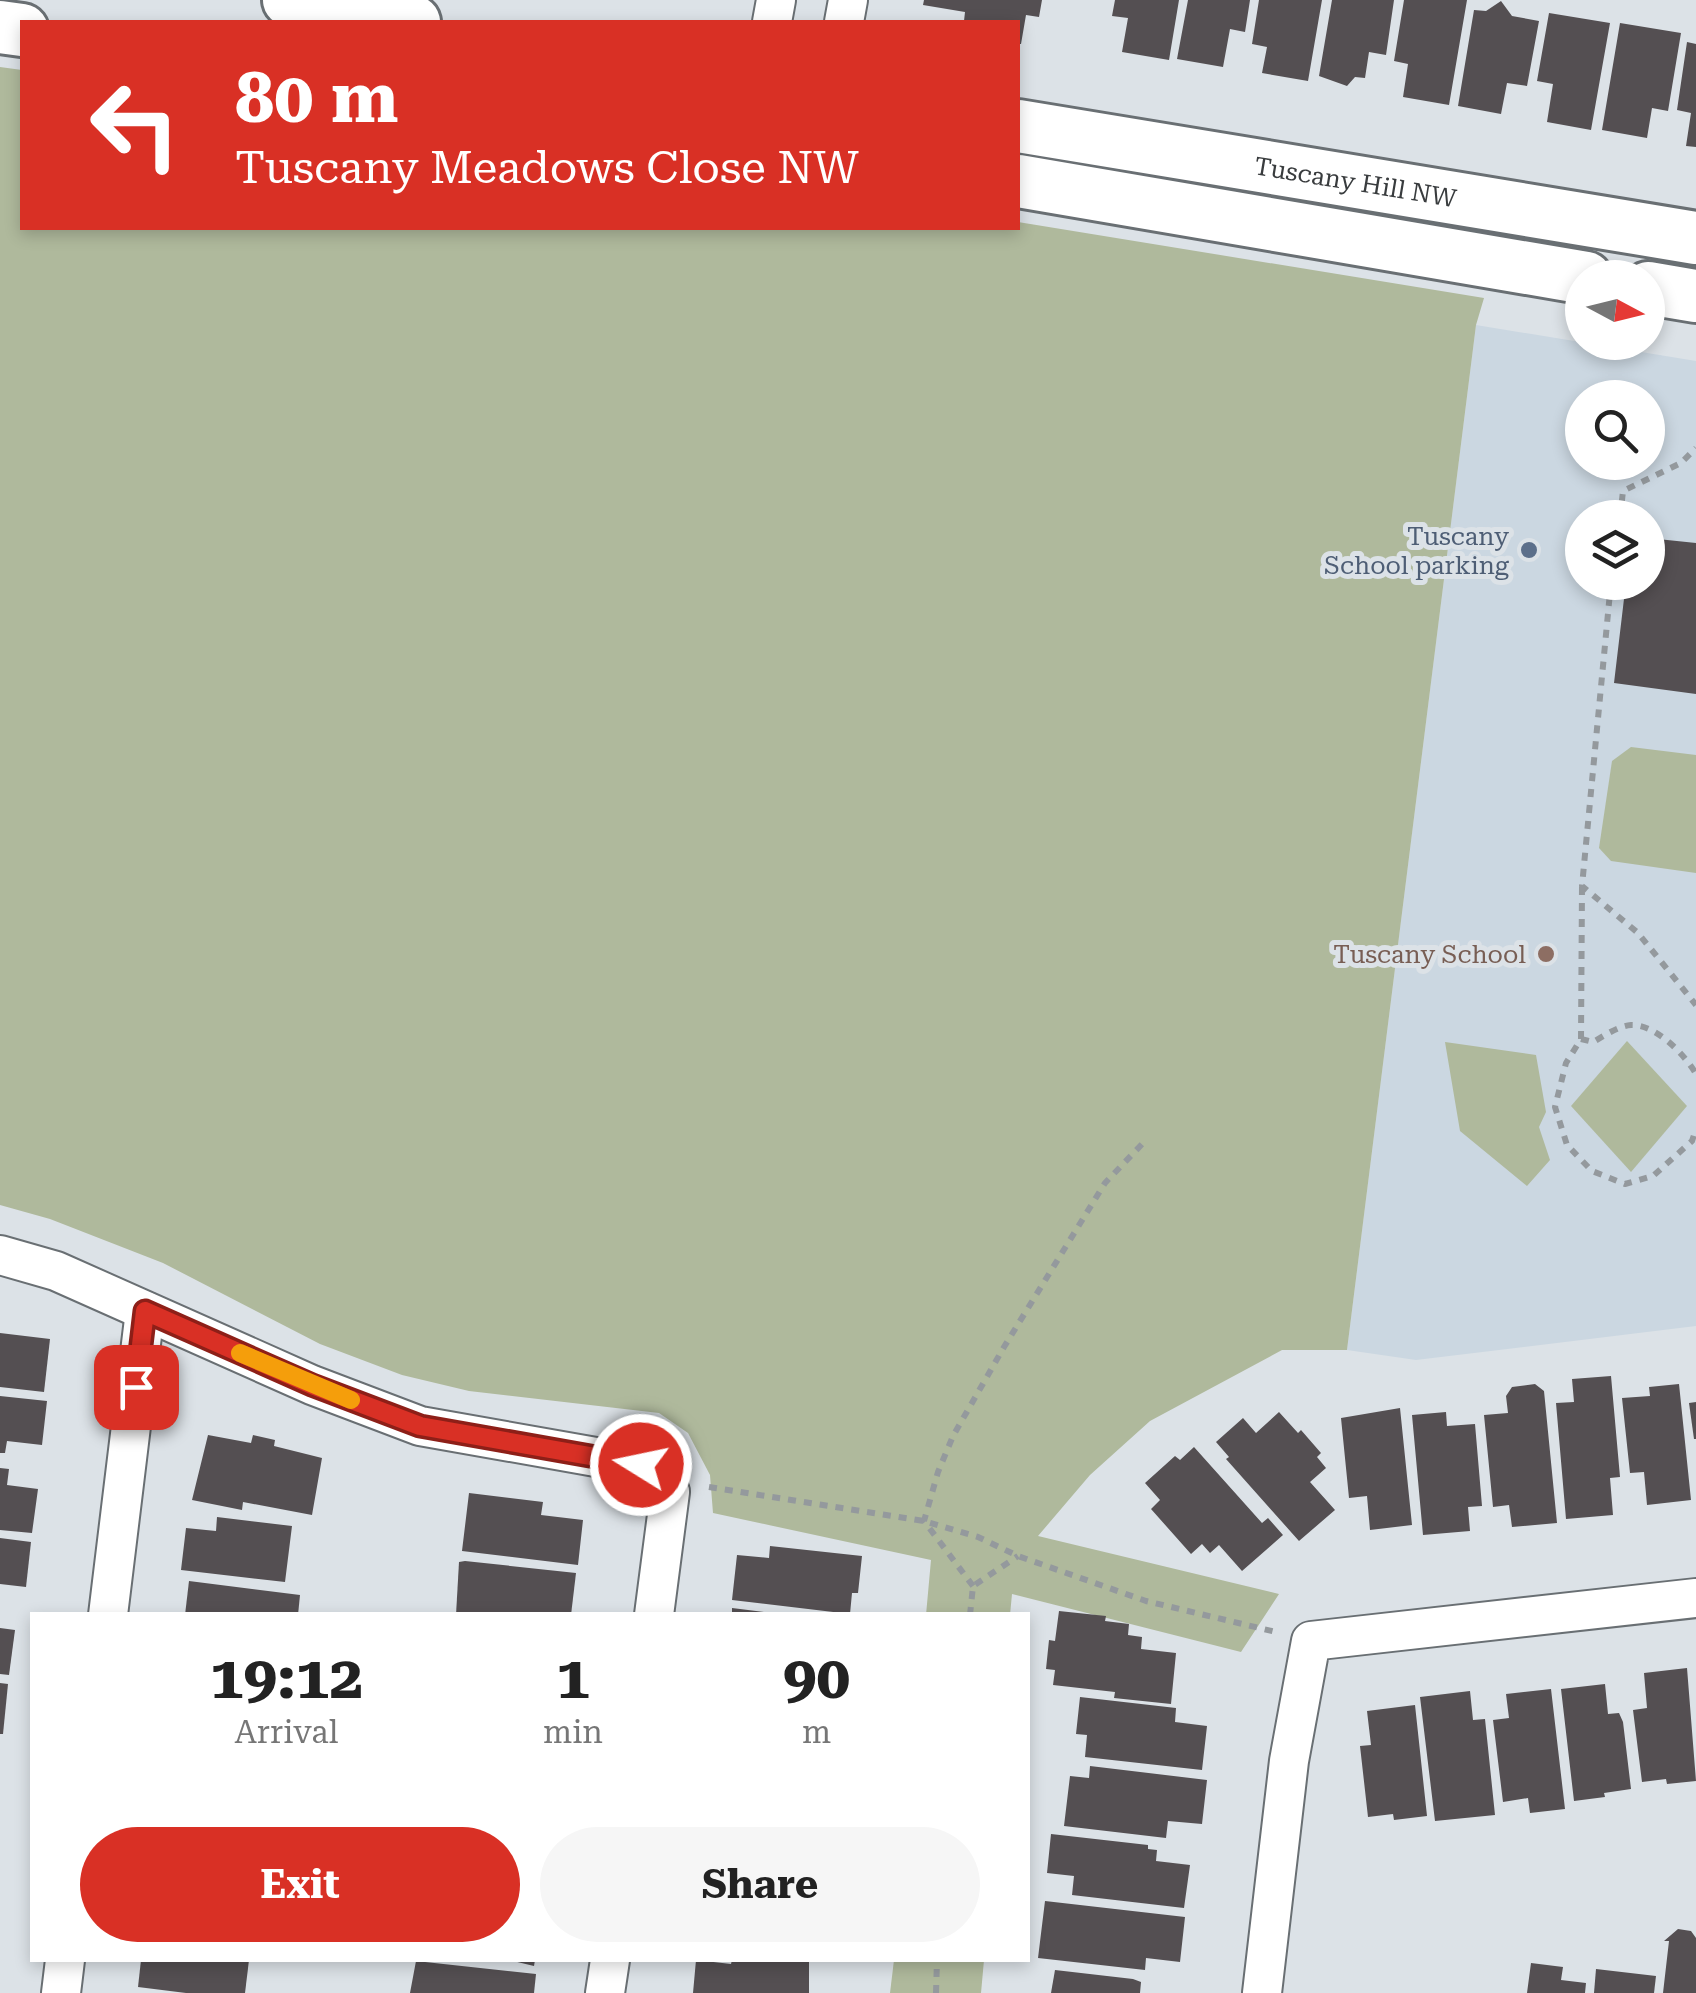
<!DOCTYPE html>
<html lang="en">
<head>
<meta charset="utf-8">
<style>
	:root { --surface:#fff; --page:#f6f6f6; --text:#222; --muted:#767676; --accent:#d93025 }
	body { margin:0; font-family:"Roboto Serif",serif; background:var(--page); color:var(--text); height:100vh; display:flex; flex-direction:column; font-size:38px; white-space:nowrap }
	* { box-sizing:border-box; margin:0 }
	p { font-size:32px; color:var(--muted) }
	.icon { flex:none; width:55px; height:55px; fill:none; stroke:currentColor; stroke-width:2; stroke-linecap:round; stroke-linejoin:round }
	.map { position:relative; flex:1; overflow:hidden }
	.details { position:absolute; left:30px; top:1612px; width:1000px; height:350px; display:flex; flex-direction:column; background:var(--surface); border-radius:0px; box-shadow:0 5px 15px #0003 }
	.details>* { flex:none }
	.hud { position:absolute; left:20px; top:20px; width:1000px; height:210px; border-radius:0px; box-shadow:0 5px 15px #0003; background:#d93025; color:#fff; overflow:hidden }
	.needle { width:65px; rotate:97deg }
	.fabs { position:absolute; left:1565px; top:260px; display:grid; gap:20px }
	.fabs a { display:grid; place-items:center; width:100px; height:100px; border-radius:50%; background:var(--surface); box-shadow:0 5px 15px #0003; font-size:50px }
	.pin { position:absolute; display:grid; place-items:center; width:85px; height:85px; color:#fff; margin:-42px; border-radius:20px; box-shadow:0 5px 15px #0006 }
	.me { position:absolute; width:110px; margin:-55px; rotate:280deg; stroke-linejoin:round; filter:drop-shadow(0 0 8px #0008) }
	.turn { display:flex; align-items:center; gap:35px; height:210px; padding:0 50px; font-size:45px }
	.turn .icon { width:130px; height:130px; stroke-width:2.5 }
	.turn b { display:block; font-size:70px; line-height:85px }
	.eta { display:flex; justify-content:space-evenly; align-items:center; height:170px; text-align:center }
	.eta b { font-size:60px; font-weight:700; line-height:70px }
	.cta { display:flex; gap:20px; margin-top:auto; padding:20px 50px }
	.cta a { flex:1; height:115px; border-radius:60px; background:var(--accent); color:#fff; font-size:40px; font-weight:700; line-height:115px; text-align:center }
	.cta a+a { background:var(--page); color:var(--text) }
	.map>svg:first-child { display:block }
	.built { fill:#cbd7e1; fill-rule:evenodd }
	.green { fill:#afb99c }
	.building { fill:#544f52 }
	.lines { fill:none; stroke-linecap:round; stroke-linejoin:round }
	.street-casing { stroke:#696f73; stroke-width:42 }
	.secondary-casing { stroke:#696f73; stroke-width:58 }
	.path { stroke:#94999d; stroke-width:6; stroke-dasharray:8 8; stroke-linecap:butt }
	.street { stroke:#fff; stroke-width:38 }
	.secondary { stroke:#fff; stroke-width:52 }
	.route-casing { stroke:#8d1f18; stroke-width:25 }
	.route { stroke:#d93025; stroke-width:18 }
	.slow { stroke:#f59e0b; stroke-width:18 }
	.service-dot { fill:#5c6f8a; stroke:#dce2e7; stroke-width:4 }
	.education-dot { fill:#8d6e63; stroke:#dce2e7; stroke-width:4 }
	.labels { text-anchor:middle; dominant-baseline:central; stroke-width:10; stroke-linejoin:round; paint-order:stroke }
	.street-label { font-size:25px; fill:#393c3e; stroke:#dce2e7 }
	.service-label { font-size:25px; fill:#4e5e75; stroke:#dce2e7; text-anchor:end }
	.education-label { font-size:25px; fill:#785e54; stroke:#dce2e7; text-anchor:end }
</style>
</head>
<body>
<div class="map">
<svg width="1696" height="1993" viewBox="0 0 1696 1993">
	<rect width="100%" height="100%" fill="#dce2e7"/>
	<path class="built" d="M1476,325l220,36v965l-280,34 -69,-10zM1582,398h66v64h-66zM1582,518h66v64h-66z"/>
	<g class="green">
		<path d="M0,67l22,3v158h996v-6l466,76 -8,27 -129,1025h-65l-132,71 -60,54 -52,61 241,58 -38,58 -229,-58 -2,21h-84l5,-55 -218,-47 -3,-38 -22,-42 -29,-20 -190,-22 -67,-16 -82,-31 -157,-81 -113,-44 -50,-14z"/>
		<path d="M1631,747l65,8v118l-85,-12 -12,-13 13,-87z"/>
		<path d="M1627,1041l60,65 -56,66 -60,-66z"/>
		<path d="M1445,1042l91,13 10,57 -7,15 11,33 -23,26 -67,-55z"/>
		<path d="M894,1960h90l-3,33h-91z"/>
	</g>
	<g class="building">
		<path d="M924,0h118l-3,17 -13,-2 -5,29h-3v-22h-48l-6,-1 1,-9 -42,-7z"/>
		<path d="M1115,0h64l-10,60 -47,-8 6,-34 -16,-2z"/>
		<path d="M1188,0h62l-5,32 -15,-3 -7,38 -46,-8z"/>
		<path d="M1259,0h63l-14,81 -46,-8 5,-26 -15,-3z"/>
		<path d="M1332,0h62l-8,55 -17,-3 -4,26 -10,-1 -8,9 -28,-10z"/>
		<path d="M1404,0h63l-18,105 -46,-8 5,-33 -14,-3z"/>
		<path d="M1501,1l11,15 27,5 -12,65 -20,-3 -6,31 -43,-8 16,-96 12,1z"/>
		<path d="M1549,13l61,10 -19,107 -44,-8 6,-38 -16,-3z"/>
		<path d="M1620,23l61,10 -13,78 -16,-3 -5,30 -45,-8z"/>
		<path d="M1687,42l9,2v103l-10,-1 5,-33 -14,-3z"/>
		<path d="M1648,538l48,5v151l-82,-11 12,-101h22z"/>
		<path d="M0,1333l50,6 -6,53 -44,-5z"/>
		<path d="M1611,1376l9,101 -10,1 3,37 -47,4 -10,-116 18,-1 -2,-23z"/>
		<path d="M1535,1384l9,7 13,132 -45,4 -3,-22 -16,2 -9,-92 24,-2 -2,-17 6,-9z"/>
		<path d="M1679,1384l12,116 -44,5 -3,-33 -14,1 -8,-75 28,-2 -1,-9z"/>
		<path d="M0,1396l47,5 -5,44 -35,-4 -2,12h-5z"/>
		<path d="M1696,1402v37h-2l-5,-36z"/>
		<path d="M1400,1408l12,117 -42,5 -3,-34 -18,2 -8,-80z"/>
		<path d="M1279,1412l19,21 3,-3 20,23 -4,4 9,11 -16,14 25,28 -36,31 -73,-82 3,-2 -13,-15 27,-24 13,15z"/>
		<path d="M1446,1412l1,14 28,-2 7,82 -14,1 2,24 -47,4 -11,-120z"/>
		<path d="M208,1435l43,8 2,-8 22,5 -1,6 48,12 -10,57 -69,-13 -1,8 -50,-10z"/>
		<path d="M1194,1447l68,76 6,-5 15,17 -41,36 -23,-26 -9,8 -8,-9 -11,10 -40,-45 9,-9 -15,-17 30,-27 5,4z"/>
		<path d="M0,1468l9,1 -2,16 31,4 -6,44 -32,-3z"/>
		<path d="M469,1493l74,9 -2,13 42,5 -5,45 -116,-14z"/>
		<path d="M217,1517l75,9 -7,56 -104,-12 5,-42 30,3z"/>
		<path d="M0,1538l31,4 -5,45 -26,-3z"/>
		<path d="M770,1546l92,10 -4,37h-6l-2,21 -118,-14 5,-45 32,3z"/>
		<path d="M465,1561l111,12 -5,42h-115l3,-53z"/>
		<path d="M189,1581l111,14 -2,20h-113z"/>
		<path d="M732,1608l40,5v2h-40z"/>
		<path d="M1059,1611l47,5 -1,5 24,3 -1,11 14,2 -1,12 35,4 -5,51 -57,-6 1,-6 -62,-7 2,-15 -9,-1 3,-29 6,1z"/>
		<path d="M0,1628l15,2 -6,45 -9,-1z"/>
		<path d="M1687,1668l9,113 -29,3 -1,-5 -24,3 -9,-72 14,-2 -3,-35z"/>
		<path d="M0,1683l8,1 -5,50h-3z"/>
		<path d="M1605,1684l3,30 11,-1 4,9 8,67 -27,4 1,4 -31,4 -13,-112z"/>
		<path d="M1551,1689l14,120 -35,4 -2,-15 -25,4 -10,-82 16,-2 -3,-24z"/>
		<path d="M1470,1691l3,29 12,-1 10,96 -60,6 -15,-124z"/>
		<path d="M1080,1697l96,11 -1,14 32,4 -5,44 -117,-13 2,-22 -11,-1z"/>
		<path d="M1415,1705l12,111 -33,4 -1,-6 -25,3 -8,-71 11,-1 -4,-34z"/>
		<path d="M1090,1766l117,14 -5,44 -34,-3 -2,17 -102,-12 6,-50 19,2z"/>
		<path d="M1051,1834l97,11v4l9,1 -1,11 34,4 -6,43 -112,-13 2,-19 -27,-3z"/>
		<path d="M1045,1901l140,16 -5,45 -34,-4 -1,12 -107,-12z"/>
		<path d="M1678,1929l13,2 5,7v55h-33l6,-52h-5z"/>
		<path d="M141,1960h108l-4,33h-59l-48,-6z"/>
		<path d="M509,1960h26l-1,6z"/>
		<path d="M696,1960l35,4 1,-4h77v33h-116z"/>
		<path d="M416,1961l120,13 -2,19h-124z"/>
		<path d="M1531,1963l32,4 -2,13 25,3 -1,10h-58z"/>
		<path d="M1596,1969l60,7 -2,17h-60z"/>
		<path d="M1055,1970l78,9 8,3 -1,11h-89z"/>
	</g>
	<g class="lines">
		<defs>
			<g id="street">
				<path d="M772,22l4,-22"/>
				<path d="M844,22l4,-22"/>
				<path d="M0,1255l56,16 256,114 108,41 221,39 29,27 -16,123"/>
				<path d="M108,1615l37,-304"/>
				<path d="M61,1993l4,-33"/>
				<path d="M605,1993l5,-33"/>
				<path d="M1262,1993l27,-232 22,-120 385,-43"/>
			</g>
			<g id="secondary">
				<path d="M289,0l125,22"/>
				<path d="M0,27l22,3"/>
				<path id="s1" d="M1018,126l678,112"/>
				<path d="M1018,181l568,97"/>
				<path d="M1648,288l48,8"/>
			</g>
		</defs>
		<use href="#street" class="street-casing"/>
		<use href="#secondary" class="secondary-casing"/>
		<g class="path">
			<path d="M1620,518l3,-27 58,-28 15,-15"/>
			<path d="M1611,582l-29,304 56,47 58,72"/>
			<path d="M1582,887l-1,152 -15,24 -11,44 12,38 25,26 33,13 28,-8 39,-35 4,-12"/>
			<path d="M1581,1039l12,3c11,-6 25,-16 38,-17 25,-1 54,30 65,49"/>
			<path d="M709,1487l215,34 54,16 40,19 128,45 130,31"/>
			<path d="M973,1586l-49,-65 14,-49 15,-36 51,-89 101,-164 39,-41"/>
			<path d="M970,1615l3,-29 45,-30"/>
			<path d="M936,1993l1,-33"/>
		</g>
		<use href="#street" class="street"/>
		<use href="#secondary" class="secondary"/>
	</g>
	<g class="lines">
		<defs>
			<path id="route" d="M136,1387l9,-76 167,74 108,41 221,39"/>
		</defs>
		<use href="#route" class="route-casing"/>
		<use href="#route" class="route"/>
		<path class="slow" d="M240,1353l111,47"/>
	</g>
	<circle class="service-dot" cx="1529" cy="550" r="10"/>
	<circle class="education-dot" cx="1546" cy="954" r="10"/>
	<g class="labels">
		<g class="street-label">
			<text stroke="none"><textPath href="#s1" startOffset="342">Tuscany Hill NW</textPath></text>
		</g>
		<g class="service-label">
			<text x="1509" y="536">Tuscany<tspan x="1509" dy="29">School parking</tspan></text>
		</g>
		<g class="education-label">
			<text x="1526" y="954">Tuscany School</text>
		</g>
	</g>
</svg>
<div class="fabs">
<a><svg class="needle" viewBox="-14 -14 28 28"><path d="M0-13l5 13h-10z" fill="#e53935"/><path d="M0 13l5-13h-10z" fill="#767676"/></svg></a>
<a><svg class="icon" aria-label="search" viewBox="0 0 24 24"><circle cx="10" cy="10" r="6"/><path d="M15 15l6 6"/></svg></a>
<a><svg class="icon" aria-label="layers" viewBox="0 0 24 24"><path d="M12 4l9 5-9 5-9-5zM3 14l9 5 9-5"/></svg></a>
</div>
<div class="pin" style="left:136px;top:1387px;background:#d93025"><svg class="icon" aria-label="arrive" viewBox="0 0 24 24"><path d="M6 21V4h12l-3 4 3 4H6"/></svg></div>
<svg class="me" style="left:641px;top:1465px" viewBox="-20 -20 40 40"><circle r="17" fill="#d93025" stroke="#fff" stroke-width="3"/><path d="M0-11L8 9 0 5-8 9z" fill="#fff"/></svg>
<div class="hud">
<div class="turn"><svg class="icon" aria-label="left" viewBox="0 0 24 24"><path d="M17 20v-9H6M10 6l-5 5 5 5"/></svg><div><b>80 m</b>Tuscany Meadows Close NW</div></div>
</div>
<section class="details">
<div class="eta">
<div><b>19:12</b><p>Arrival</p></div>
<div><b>1</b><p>min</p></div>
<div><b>90</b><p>m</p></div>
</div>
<div class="cta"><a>Exit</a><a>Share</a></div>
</section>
</div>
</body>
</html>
